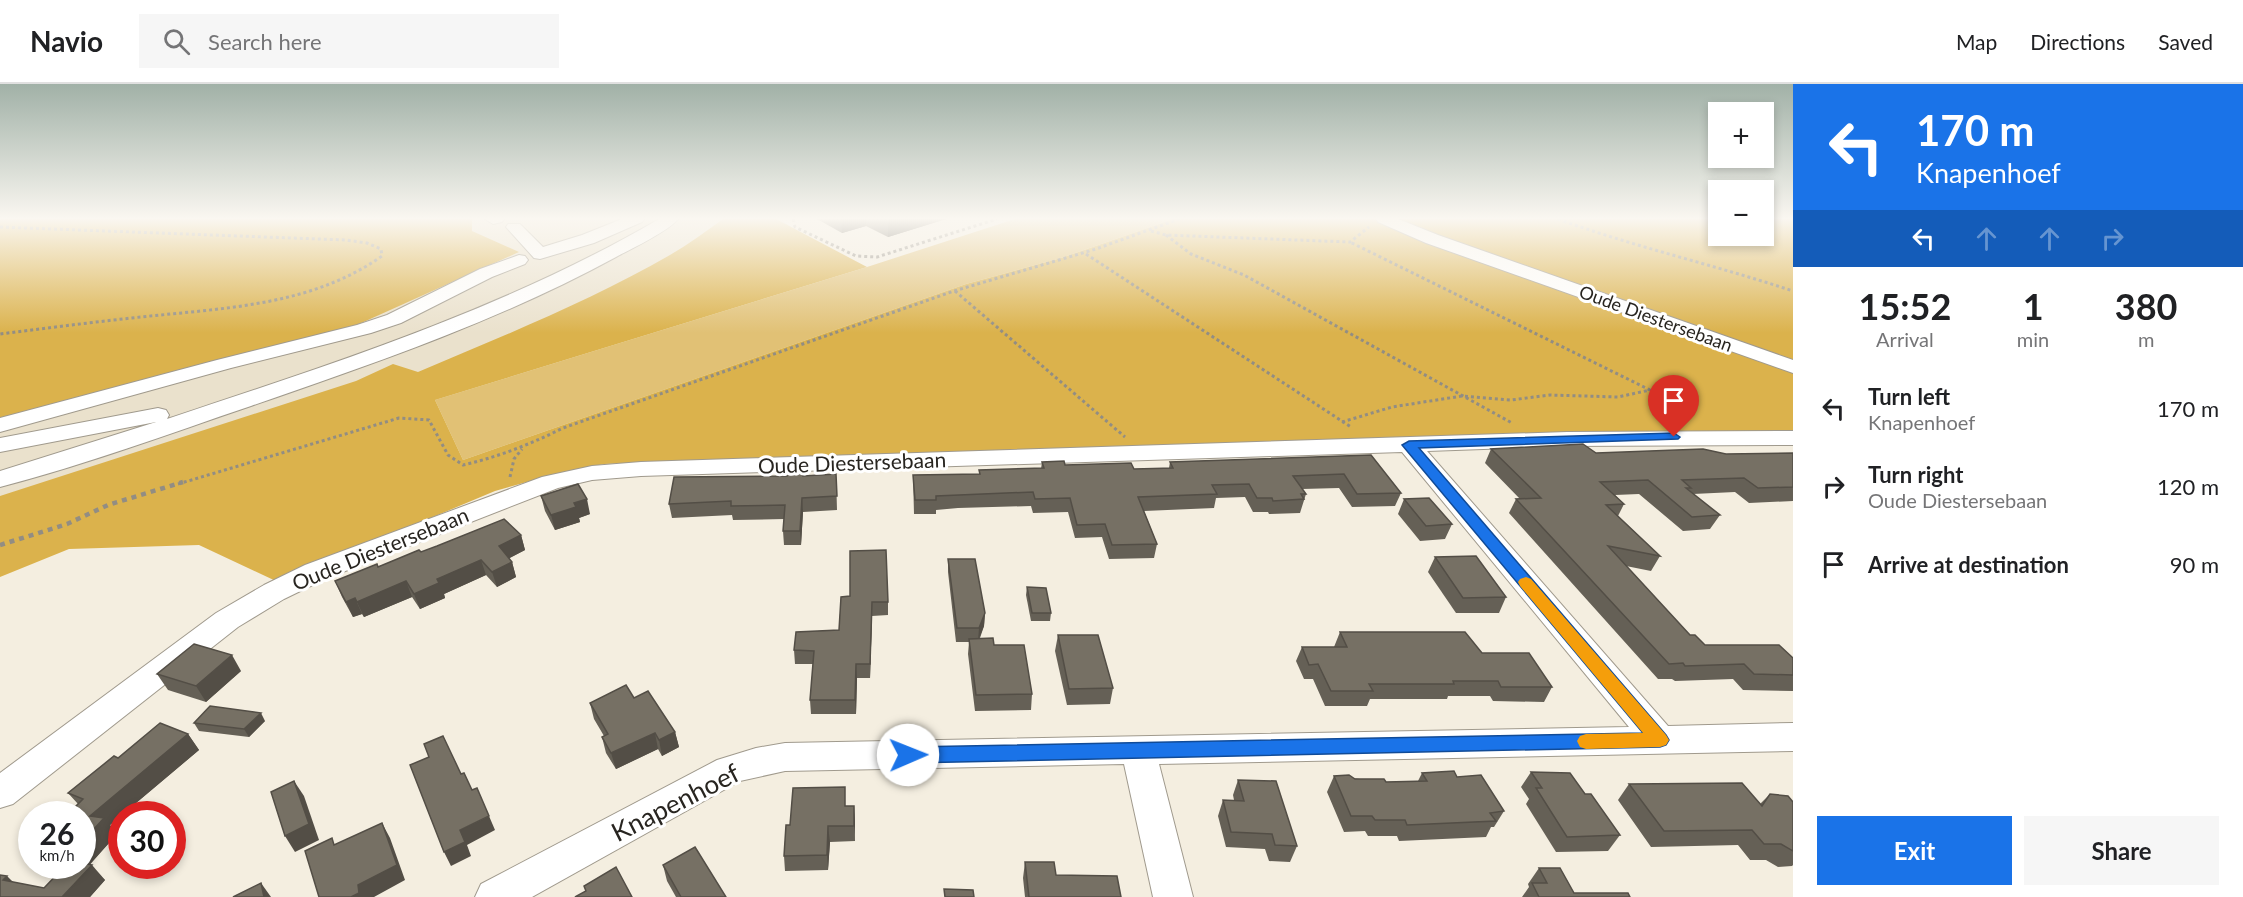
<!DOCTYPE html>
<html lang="en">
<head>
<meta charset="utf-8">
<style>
	:root { --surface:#fff; --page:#f6f6f6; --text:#202124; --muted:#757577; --line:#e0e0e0; --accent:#1a73e8 }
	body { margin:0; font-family:Lato,sans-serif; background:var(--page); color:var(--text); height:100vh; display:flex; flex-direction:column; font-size:22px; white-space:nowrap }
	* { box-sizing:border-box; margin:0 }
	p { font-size:20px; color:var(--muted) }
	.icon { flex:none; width:33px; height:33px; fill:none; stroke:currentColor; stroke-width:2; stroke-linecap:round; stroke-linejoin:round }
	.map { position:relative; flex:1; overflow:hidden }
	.drawer { display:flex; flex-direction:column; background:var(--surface); width:450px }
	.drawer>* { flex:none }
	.guide { background:#1a73e8; color:#fff; overflow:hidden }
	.buttons { position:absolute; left:1708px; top:18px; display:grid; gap:12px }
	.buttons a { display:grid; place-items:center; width:66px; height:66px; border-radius:0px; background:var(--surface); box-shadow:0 3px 9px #0003; font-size:30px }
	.speed { position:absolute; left:18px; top:717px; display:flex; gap:12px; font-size:30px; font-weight:700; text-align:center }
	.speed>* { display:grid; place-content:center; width:78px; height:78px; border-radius:50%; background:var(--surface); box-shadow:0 3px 9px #0003; line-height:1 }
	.speed small { font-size:15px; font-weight:400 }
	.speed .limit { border:9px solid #d22; background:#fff; color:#111 }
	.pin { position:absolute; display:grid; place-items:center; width:51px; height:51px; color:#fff; margin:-62px -26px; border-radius:50% 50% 50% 0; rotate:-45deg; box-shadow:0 0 6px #0007 }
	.pin .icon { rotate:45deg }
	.me { position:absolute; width:66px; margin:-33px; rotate:89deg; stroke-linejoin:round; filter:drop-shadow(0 0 4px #0008) }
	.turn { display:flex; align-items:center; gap:21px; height:126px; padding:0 24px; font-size:27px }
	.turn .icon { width:78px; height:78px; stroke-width:2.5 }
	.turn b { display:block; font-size:42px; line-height:51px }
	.lanes { display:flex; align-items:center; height:57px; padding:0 24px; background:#0003; justify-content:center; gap:30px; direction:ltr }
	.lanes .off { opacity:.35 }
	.eta { display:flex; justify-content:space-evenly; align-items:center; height:102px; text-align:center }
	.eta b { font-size:36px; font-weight:700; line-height:42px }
	.primary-button { display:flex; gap:12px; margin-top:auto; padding:12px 24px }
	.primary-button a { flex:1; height:69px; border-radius:0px; background:var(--accent); color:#fff; font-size:24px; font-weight:700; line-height:69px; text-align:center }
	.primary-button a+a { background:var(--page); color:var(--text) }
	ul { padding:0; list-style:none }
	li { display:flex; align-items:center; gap:18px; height:78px; padding:0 24px }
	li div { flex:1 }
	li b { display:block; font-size:22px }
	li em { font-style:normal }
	header { display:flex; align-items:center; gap:36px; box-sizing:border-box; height:84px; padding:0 30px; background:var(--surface); border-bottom:2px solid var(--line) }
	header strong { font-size:28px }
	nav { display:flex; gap:33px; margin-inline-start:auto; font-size:21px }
	.search { width:420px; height:54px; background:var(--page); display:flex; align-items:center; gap:15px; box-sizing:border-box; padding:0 21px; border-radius:0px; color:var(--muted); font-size:22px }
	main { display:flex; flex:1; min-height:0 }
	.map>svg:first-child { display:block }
	.built { fill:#eae1cc }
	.green { fill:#e1c175 }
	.forest { fill:#dbb24c }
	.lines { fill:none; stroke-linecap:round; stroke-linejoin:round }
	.minor-casing { stroke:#a09a8d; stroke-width:2 }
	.path-far1 { stroke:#928d83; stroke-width:3; stroke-dasharray:3 3; stroke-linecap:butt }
	.path { stroke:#928d83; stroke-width:4.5; stroke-dasharray:5 5; stroke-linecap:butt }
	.minor { fill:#fff; fill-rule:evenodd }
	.wall { fill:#656056 }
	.shaded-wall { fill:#534e46 }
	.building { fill:#767064; stroke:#534e46; stroke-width:1.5 }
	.route { fill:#1a73e8; stroke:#114b97; stroke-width:1.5 }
	.slow { fill:#f59e0b }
	.labels { text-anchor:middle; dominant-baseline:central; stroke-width:6; stroke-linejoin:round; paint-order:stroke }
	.far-street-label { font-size:18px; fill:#282520; stroke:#fff }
	.street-label { font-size:21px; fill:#282520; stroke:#fff }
	.near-street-label { font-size:26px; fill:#282520; stroke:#fff }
</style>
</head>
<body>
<header>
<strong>Navio</strong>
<div class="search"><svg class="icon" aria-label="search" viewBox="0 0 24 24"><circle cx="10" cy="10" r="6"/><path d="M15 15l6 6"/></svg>Search here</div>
<nav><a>Map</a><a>Directions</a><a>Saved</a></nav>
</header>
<main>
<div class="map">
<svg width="1793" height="813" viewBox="0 0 1793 813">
	<rect width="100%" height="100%" fill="#f4eee0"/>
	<path class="built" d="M0,135h779l77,48 -856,271z"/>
	<path class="green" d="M1015,135h158l-112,39 -95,26 -503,176 -28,-60 432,-133z"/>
	<g class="forest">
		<path d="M0,135h472v12l47,21 -171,77 -348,93z"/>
		<path d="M723,135h53l91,48 -432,133 28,60 503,-176 95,-26 112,-39h202l49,22 369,132v60l-145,-2 -1044,33 -52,11 -57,16 -217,91 -79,-37 -130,4 -69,28v-81l356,-115 37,-17 25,8c85,-36 172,-71 252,-117 19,-11 36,-24 53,-36z"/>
		<path d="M1393,135h326v17h45v-17h29v145l-367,-131z"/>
	</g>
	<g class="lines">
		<defs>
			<g id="minor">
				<path d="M485,135h19l-2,3 -9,2z"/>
				<path d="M622,135h22l-2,3 -48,21 -54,16 -6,-1 -28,-31 2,-3h12l23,23 39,-12z"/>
				<path d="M659,135h19c-9,12 -47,30 -62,38 -115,63 -241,106 -365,149 -83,28 -166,59 -251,81v-16l156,-49 -156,30v-14l158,-30 8,2 3,5 -2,4c168,-56 338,-110 492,-200z"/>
				<path d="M1376,135h22l40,16 355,125v13l-367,-130 -48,-21z"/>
				<path d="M519,171l6,1 3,4 -3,4 -33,13 -91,46 -30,10 -140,35 -231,64v-14l217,-58 140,-35 30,-10 93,-46z"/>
				<path d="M1793,347v14l-226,1 -140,5 241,275 125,-3v28l-634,13 34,133h-40l-29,-133 -339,7 -45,10 -208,116h-57l6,-13 236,-124 39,-12 29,-5 844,-16 -227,-275 -761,24 -49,4 -34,8 -233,91 -41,20 -46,28 -225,177 -13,4v-35l216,-160 48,-28 41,-20 237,-88 50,-11 49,-4 926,-30z"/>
			</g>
		</defs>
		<use href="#minor" class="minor-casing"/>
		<g class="path-far1">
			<path d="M793,135l2,8 61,29 21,1 120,-38"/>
			<path d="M1558,135c77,28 157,46 235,72"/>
			<path d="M0,143l346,13 21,3 14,6 1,7c-71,50 -158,52 -241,61 -47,5 -94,11 -141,17"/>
			<path d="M1151,147l15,4 184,7 19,-15"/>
			<path d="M1166,151l25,19 53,21 268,148"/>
			<path d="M1086,170l265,173"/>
			<path d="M955,207l170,146"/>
			<path d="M1342,338l50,-15 70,-11 49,4 39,-5 68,2 32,-7 -300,-148"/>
			<path d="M510,393l4,-18 8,-10"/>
			<path d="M178,400l221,-66 30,2 19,35 15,10c35,-8 68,-21 100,-37l391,-137 142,-42 83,-30"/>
		</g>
		<path class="path" d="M0,461l67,-21 41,-19 75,-23"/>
		<use href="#minor" class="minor"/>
	</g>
	<g class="wall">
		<path d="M817,135h129l-58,18 -22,-11 -24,7z"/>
		<path d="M1491,365l105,4 130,1 67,-1v48l-44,2 -14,-11 -42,2 27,21 -10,14 -27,2 -44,-37 -24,1 9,9 -6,12 42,40 -9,15 -25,-5 64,69 15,10 88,13v33l-50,-1 -10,-11 -58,2 -3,-2h-14l-149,-166 7,-14h4l-35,-36z"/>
		<path d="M1371,371l30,38 -6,13 -43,1 -13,-19 -37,1 4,5 -6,19 -31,1 -1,-2h-15l-8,-15 -29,1 -2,10 -70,3 13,33 -3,14 -45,1 -7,-22 -27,1 -7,-26 -35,1 -2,-7 -73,2 -22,2v4h-22l-1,-39 66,-1v-4l62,-1 1,-7 23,3 69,4 35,-1 1,-6z"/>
		<path d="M836,390l1,36 -34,2 -2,33h-17l-1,-14 1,-12 -51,1 -1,-5 -60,3 -3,-14 135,-28z"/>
		<path d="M541,412l49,18 -11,4 1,4 -25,8 -10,-19z"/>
		<path d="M1404,415l48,25 -7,15 -25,2 -22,-27z"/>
		<path d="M521,451l4,15 -16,8 3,4 4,15 -19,10 -11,-12 -42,19 1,4 -25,11 -8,-12 -48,20 -2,-3 -9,3 -11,-20 -7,-16 86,-29z"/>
		<path d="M1435,473l71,40 -7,16h-43l-28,-41z"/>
		<path d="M948,475l37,54 -1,13 -4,12 14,7 38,49 -1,16 -56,1 -7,-57 1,-12h-13l-8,-70z"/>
		<path d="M1027,503l24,26 -1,8h-19l-5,-26z"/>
		<path d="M841,513l47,5v13l-16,1 -2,62h-13l-1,36h-45l-1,-14 3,-36h-18l-1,-14 45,-20z"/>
		<path d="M1340,548l142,21 70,34 -8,15 -51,-1 -3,-5h-42l-1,3h-77l-3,7h-42l-12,-27h-9l-8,-18 6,-14h32z"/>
		<path d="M1058,551l55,53 -3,16 -43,1 -12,-54z"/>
		<path d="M241,587l-35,31 -38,-12 -11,-16z"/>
		<path d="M634,614l41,34 4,15 -17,9 -4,-7 -42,20 -10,-16 -4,-16 2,-1 -10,-17 -4,-16z"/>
		<path d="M265,637l-16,16 -50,-6 -5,-8z"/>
		<path d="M188,650l11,16 -76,64h-1l-12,11 7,9 -28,31 16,15 -15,17h-90l12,-15 32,6 21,-22h-1h18l-4,-62 -10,-11 50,-35z"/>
		<path d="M1531,688l54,22 35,41 -12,16 -52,1 -30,-48 3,-5 -8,-12z"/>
		<path d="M1422,689l35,4 47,34 -10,16h-3l-5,10 -87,4 -2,-5h-29l-3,-5 -21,1 -17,-40 7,-16 52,6 32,-1z"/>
		<path d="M1238,696l59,66 -7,16 -21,-1 -4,-12 -39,-2 -8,-31 5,-16h11l-1,-5z"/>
		<path d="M1629,700l131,20 10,-10 23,8v63l-1,1 -14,1 -12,-7h-16l-12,-15 -87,2 -33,-47z"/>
		<path d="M846,722h8l1,35 -25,1 -2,28 -43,1 -1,-15 6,-31z"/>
		<path d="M1025,778l31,13 65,22h-96l-2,-19z"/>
		<path d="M663,781l63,32h-50l-9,-16z"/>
		<path d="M1539,784l35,25 56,4h-108l7,-10 -1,-3z"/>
	</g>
	<g class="shaded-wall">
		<path d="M841,135h25v7l-24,7z"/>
		<path d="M888,135h58l-58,18z"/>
		<path d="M802,414l1,14 -2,33 -1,-14z"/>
		<path d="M587,415l3,15 -11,4 1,4 -25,8 -4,-15 23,-12z"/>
		<path d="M521,451l4,15 -21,11 -5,-15z"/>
		<path d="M481,476l5,15 -42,19 1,4 -25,11 -6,-15 23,-15z"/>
		<path d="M512,478l4,15 -19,10 -5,-15z"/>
		<path d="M406,497l6,16 -48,20 -7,-15z"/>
		<path d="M355,514l7,16 -9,3 -7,-15z"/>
		<path d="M872,518v14l-2,62v-14z"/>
		<path d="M985,529l-1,13 -6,15 1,-13z"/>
		<path d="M232,571l9,16 -35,31 -10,-16z"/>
		<path d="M856,580l1,14 -1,36 -1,-14z"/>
		<path d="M261,629l4,8 -16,16 -5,-8z"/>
		<path d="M675,648l4,15 -17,9 -3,-16z"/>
		<path d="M655,649l3,16 -42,20 -5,-16z"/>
		<path d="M188,650l11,16 -76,64h-1v2l-12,9 7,9 -31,35 -4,-4v-23l8,-26z"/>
		<path d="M294,697l10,15 15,44 -24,12 -10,-16z"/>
		<path d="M854,722l1,15v20l-1,-15z"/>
		<path d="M489,732l6,14 -28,15 4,11 -20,10 -7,-14 16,-22z"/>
		<path d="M382,739l8,15 15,42 -31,17h-23l7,-12z"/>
		<path d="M828,742l2,16 -2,28 -1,-15z"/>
		<path d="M92,781l13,15 -15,17h-28z"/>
		<path d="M7,792l15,15 -19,-11z"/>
		<path d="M261,799l10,14h-7z"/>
	</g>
	<g class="building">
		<path d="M1583,360l13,9 107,-4 23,5 67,-1v34l-35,1 -14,-10 -62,2 9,8h-5l34,27 -28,2 -44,-37 -48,2 24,22 -18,1 54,51 -52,-10 82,89h5l10,10h74l14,13v17l-39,-1 -10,-10 -59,2 -2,-3 -14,1 -153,-165 25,-1 -50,-49z"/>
		<path d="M1371,371l30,38 -44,1 -13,-20 -51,2 13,18h-5l3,5 -31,2 -1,-3h-15l-8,-14 -37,1 5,9 -79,3 19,47 -45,1 -7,-21 -28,1 -7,-27 -35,1 -2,-7 -74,3 -23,1v4h-21l-2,-25 67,-1 -1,-4 65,-2 -2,-6 22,-1 1,4 66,-2 3,6 39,-1 -3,-6z"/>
		<path d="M787,386l17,1 -1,5 33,-2 1,22 -35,2 -2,33h-17l2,-26 -54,1v-5l-62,3 5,-27 113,-1z"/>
		<path d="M578,400l9,15 -13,4 2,4 -25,8 -10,-19z"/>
		<path d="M1429,414l23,26 -26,2 -22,-27z"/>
		<path d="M504,435l17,16 -22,11 13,16 -20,10 -11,-12 -44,19 2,4 -25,11 -8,-13 -49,21 -2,-4 -9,4 -11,-21 42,-17 1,3 41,-17 2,2 16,-6z"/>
		<path d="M886,466l2,52h-16l-2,62h-14l-1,36h-45l4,-49 -20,-1 2,-18 43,-2 2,-33 9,-1v-45z"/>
		<path d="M1476,472l30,41 -43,1 -28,-41z"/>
		<path d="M948,475h27l10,54 -6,15h-22z"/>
		<path d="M1027,503l19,1 5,25h-19z"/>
		<path d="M1340,548h125l17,21h47l23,34h-51l-3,-6h-45l1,3h-85l4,7h-42l-13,-27 -9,1 -7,-18h45z"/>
		<path d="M1058,551h40l15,53 -44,1z"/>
		<path d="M993,554l1,7h30l8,49 -56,1 -7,-56z"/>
		<path d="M194,560l38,11 -36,31 -39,-12z"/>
		<path d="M626,601l8,13 14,-7 27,41 -16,8 -4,-7 -44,20 -9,-16 6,-3 -18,-31z"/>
		<path d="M210,622l51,7 -17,16 -50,-6z"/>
		<path d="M160,639l28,11 -98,82 14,2 -22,24v-28h-14l15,-15 -15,-6 46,-37 4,2z"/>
		<path d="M443,652l18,38 3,-1 8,17 5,-2 12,28 -29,14 5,12 -21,10 -34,-87 19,-8 -5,-13z"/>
		<path d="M1454,687l3,6 24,-2 23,36 -14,2 6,8 -89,4 -2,-5h-30l-3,-4h-21l-17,-40 15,-1 6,4h29l2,3 41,-1 -5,-8z"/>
		<path d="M1531,688l39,1 15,21h6l29,41 -53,2 -31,-49h6z"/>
		<path d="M1238,696l38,1 21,65 -22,-1 -3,-11 -41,-2 -8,-32 21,1z"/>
		<path d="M294,697l15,43 -24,12 -14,-44z"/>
		<path d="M1742,699l20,23 8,-12 18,2 5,6v49l-12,-7h-17l-12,-14 -88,1 -35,-47z"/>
		<path d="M845,703v19h9v20h-26l-1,29 -43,1 2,-31h4l3,-37z"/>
		<path d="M382,739l15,42 -39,20 1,8 -8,4h-32l-14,-46 27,-13 2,7z"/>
		<path d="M695,763l31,50h-45l-18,-32z"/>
		<path d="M1025,778h29l2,13 61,1 4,21h-92z"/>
		<path d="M82,779l10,2 -30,32h-62v-22l7,1 -4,4 41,8 21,-22h17z"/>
		<path d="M616,783l16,30h-57l11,-6 -2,-5z"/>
		<path d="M1539,784h21l14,25h54l2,4h-91l-7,-14h15z"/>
		<path d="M261,799l3,14h-31z"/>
		<path d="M944,805l29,1 1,7h-29z"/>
	</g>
	<linearGradient id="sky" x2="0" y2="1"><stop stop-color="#a1b1a7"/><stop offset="0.54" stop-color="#faf7f1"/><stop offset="1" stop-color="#faf7f1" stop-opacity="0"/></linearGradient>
	<rect width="1793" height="249" fill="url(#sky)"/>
	<path class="route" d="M1674,349l6,4 -2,2 -259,9 247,287 3,5 -3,5 -6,2 -752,16 -7,-3 -2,-5 2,-5 7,-3 735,-14 -241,-288 7,-4z"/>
	<path class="slow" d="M1526,493l5,2 135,156 3,5 -3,5 -6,2 -74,2 -6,-2 -3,-6 3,-5 6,-2 57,-1 -123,-147 -2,-4 2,-3z"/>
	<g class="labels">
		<g class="far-street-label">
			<text transform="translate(1656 234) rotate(20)">Oude Diestersebaan</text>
		</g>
		<g class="street-label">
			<text transform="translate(852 378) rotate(-2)">Oude Diestersebaan</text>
			<text transform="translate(380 464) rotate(-22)">Oude Diestersebaan</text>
		</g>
		<g class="near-street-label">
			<text transform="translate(675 718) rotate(-27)">Knapenhoef</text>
		</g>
	</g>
</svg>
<div class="buttons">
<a>+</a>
<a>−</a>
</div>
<div class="speed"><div>26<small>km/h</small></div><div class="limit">30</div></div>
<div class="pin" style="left:1674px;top:353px;background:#d93025"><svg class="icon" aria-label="arrive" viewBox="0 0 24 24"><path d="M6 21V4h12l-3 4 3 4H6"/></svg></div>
<svg class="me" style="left:908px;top:671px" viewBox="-20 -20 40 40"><circle r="19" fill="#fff"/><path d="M0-13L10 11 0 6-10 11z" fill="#1a73e8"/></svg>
</div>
<section class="drawer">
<div class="guide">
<div class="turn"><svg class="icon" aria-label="left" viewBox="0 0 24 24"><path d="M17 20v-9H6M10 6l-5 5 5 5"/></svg><div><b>170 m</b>Knapenhoef</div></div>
<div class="lanes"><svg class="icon" aria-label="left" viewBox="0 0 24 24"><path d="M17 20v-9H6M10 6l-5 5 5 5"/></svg><svg class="icon off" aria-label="ahead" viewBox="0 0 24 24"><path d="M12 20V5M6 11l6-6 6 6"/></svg><svg class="icon off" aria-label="ahead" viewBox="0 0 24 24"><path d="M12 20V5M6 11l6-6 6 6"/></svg><svg class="icon off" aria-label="right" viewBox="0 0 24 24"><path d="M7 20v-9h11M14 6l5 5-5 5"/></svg></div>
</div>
<div class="eta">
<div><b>15:52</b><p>Arrival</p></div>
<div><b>1</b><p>min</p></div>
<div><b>380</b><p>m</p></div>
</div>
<ul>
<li><svg class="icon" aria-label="left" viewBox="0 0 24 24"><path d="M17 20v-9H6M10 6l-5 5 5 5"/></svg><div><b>Turn left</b><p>Knapenhoef</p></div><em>170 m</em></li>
<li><svg class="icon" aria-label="right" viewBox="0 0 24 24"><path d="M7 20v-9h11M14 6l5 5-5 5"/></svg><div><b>Turn right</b><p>Oude Diestersebaan</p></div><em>120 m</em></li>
<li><svg class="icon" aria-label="arrive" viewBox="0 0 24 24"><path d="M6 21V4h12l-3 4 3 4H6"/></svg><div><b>Arrive at destination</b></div><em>90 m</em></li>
</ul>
<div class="primary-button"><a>Exit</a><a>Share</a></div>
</section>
</main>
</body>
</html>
